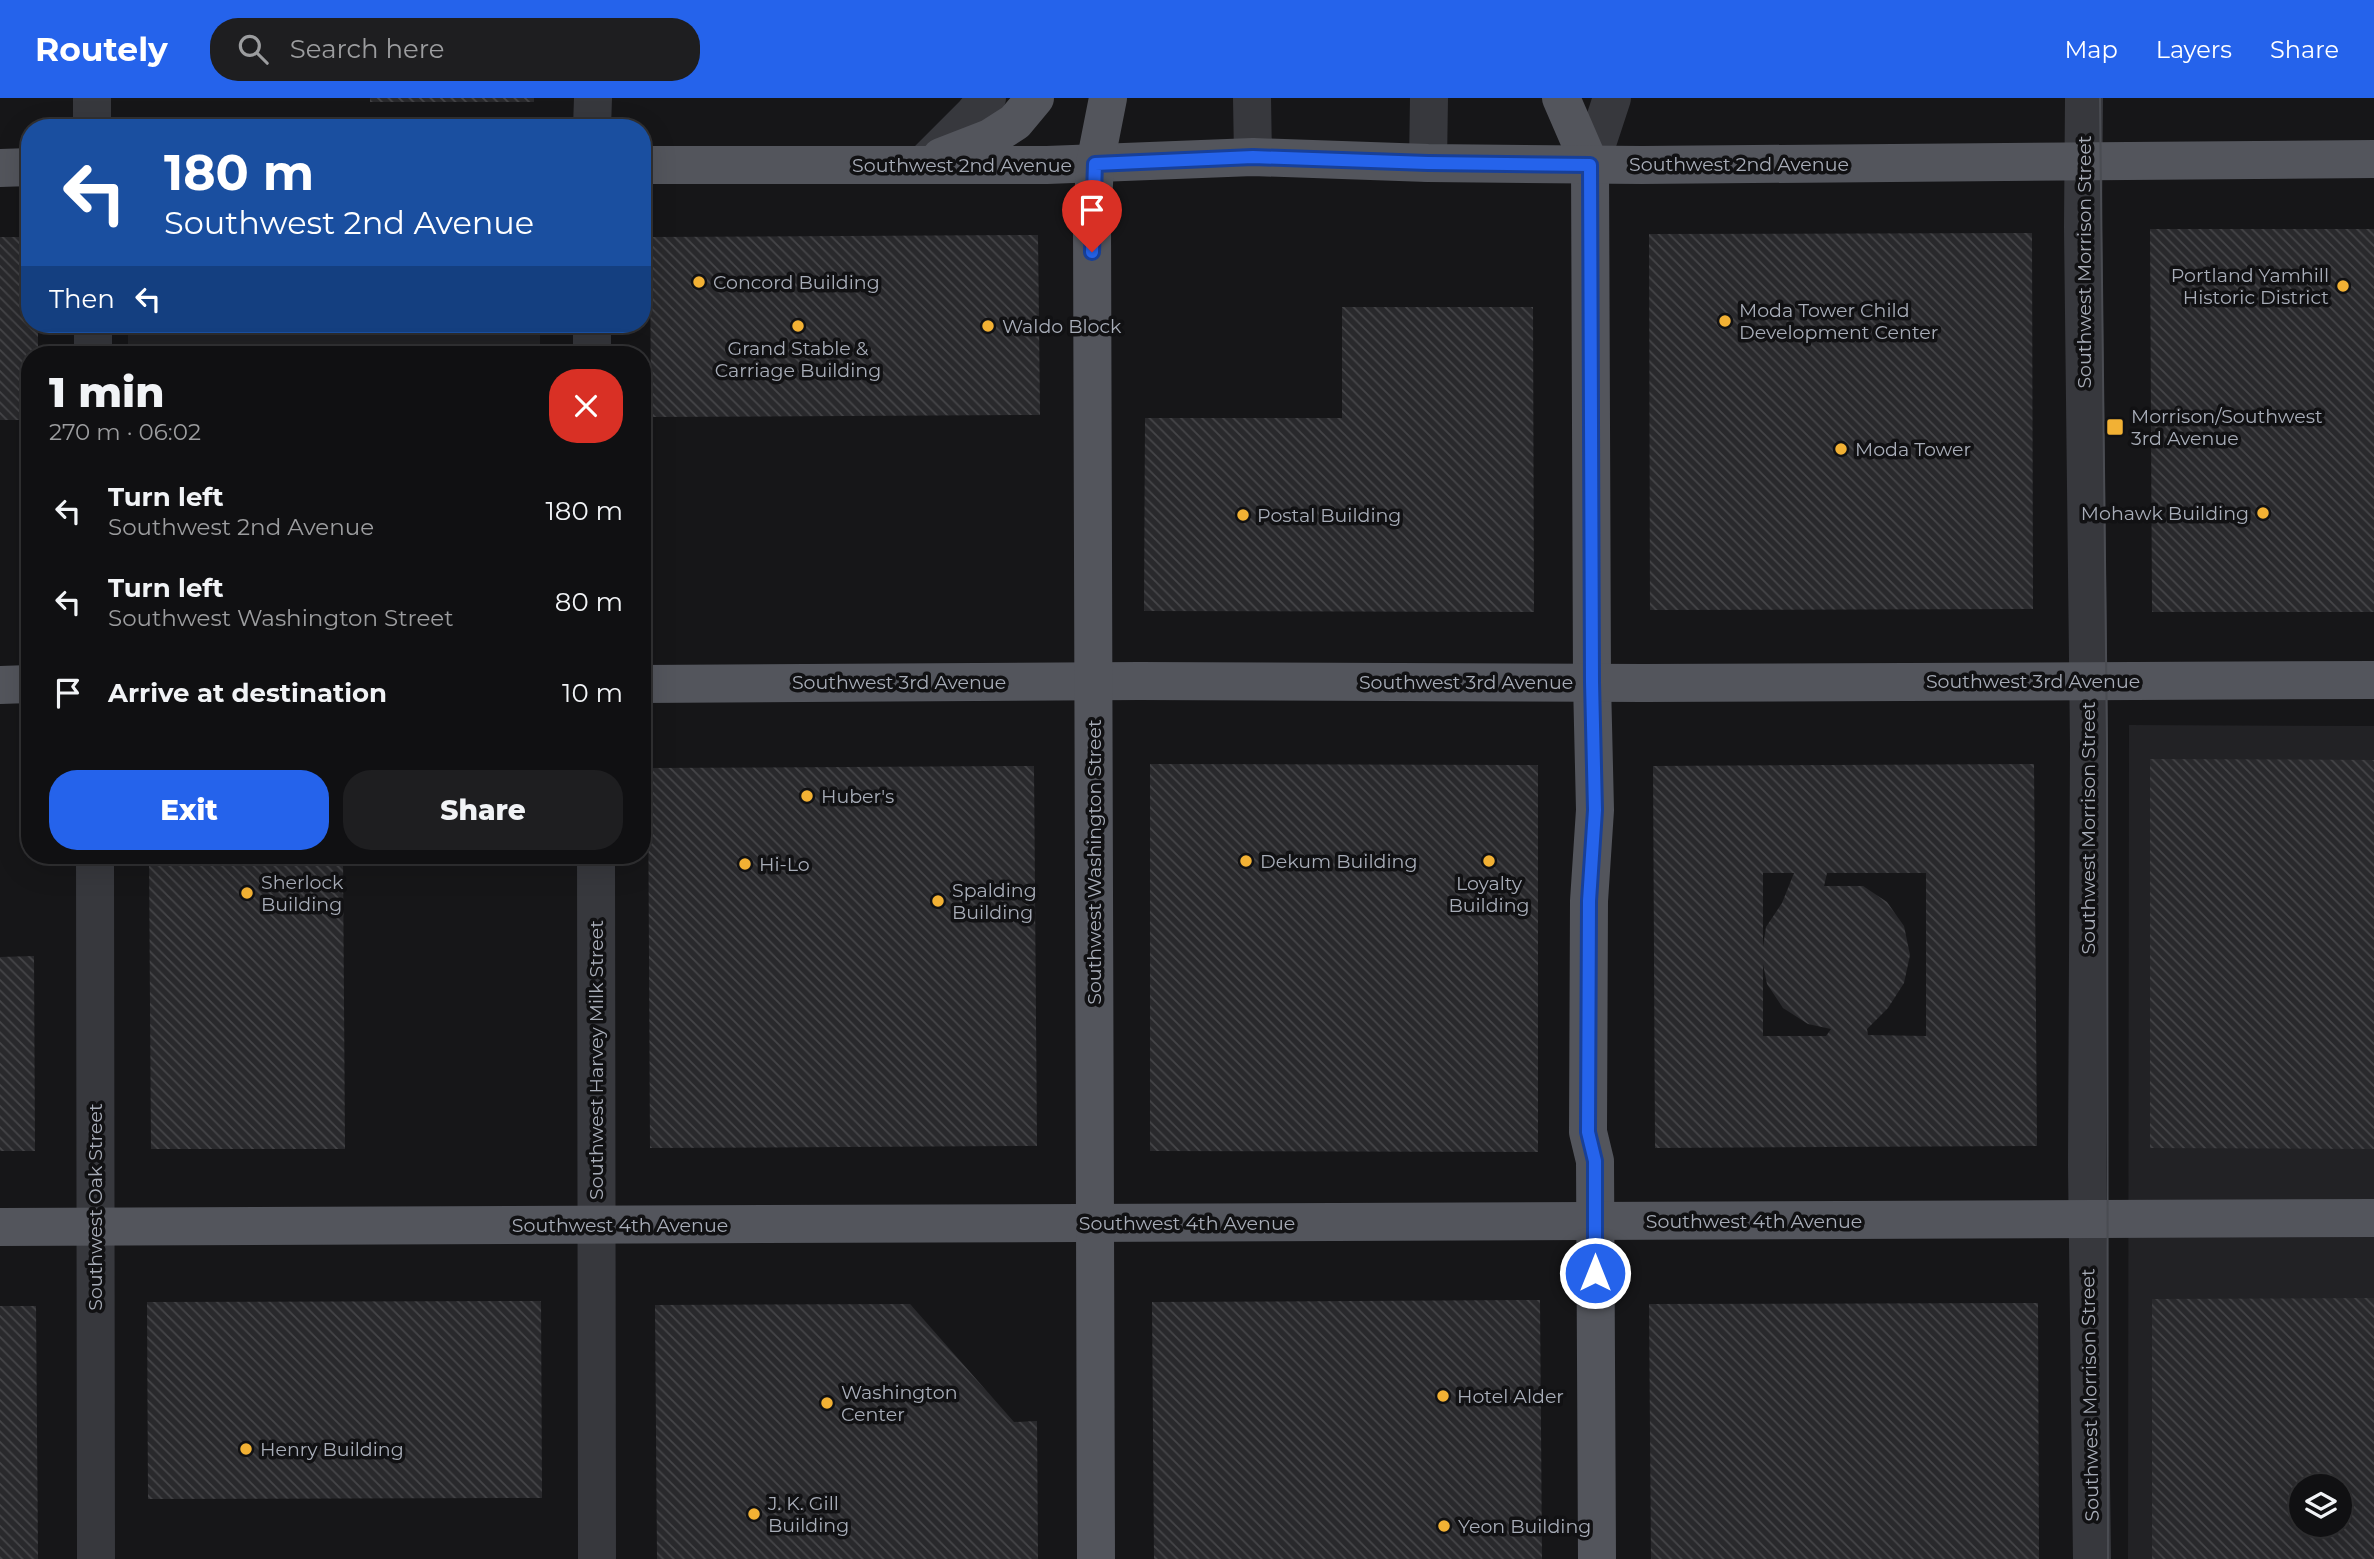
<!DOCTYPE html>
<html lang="en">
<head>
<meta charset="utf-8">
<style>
	:root { --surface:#101012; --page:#1e1e20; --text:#f1f3f6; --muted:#9c9d9f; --line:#303032; --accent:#2563eb }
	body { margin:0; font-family:Montserrat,sans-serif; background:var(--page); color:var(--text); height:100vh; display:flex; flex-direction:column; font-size:26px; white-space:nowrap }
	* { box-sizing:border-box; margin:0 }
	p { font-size:23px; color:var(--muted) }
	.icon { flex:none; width:38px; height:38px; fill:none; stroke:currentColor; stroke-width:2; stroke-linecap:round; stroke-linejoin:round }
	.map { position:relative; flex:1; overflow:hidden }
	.details { position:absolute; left:21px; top:248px; width:630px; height:518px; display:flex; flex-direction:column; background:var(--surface); border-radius:28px; box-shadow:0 7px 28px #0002,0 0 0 2px var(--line) }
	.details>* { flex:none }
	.guide { position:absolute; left:21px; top:21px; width:630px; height:214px; border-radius:28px; box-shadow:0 7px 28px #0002,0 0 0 2px var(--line); background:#1a4fa0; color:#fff; overflow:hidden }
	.tools { position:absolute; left:2289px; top:1376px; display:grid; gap:14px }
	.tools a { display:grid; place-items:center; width:63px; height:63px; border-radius:50%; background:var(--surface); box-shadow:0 7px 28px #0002,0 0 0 2px var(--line); font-size:35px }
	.pin { position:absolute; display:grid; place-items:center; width:60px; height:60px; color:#fff; margin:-72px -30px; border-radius:50% 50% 50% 0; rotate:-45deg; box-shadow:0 0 7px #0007 }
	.pin .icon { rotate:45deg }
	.me { position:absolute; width:77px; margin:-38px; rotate:0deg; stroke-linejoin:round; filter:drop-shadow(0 0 5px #0008) }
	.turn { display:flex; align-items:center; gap:24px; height:147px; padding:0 28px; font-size:32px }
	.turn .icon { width:91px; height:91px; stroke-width:2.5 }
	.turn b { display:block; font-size:49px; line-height:60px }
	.then { display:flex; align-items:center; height:66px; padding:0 28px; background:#0003; gap:14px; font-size:26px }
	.round { display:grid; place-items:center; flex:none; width:74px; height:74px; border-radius:28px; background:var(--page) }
	.head { display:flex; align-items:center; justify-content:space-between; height:119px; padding:0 28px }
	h1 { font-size:42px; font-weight:800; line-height:52px }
	.action { display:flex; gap:14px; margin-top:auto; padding:14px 28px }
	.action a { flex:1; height:80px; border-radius:28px; background:var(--accent); color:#fff; font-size:28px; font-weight:800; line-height:80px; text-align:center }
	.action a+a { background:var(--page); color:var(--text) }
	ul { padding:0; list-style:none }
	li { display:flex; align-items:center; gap:21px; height:91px; padding:0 28px }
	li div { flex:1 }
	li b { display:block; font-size:26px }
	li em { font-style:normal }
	header { display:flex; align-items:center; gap:42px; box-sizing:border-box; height:98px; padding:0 35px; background:var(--accent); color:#fff }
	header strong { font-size:33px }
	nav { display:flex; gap:38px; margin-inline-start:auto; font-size:24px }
	.search { width:490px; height:63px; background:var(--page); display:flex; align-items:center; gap:18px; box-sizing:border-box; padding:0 24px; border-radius:28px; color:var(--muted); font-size:26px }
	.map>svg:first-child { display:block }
	.built { fill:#222225; fill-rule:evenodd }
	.building { fill:url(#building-back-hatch); fill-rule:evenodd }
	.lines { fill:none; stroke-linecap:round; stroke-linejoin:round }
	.minor { stroke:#37383d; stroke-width:38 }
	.major { stroke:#53555c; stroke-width:38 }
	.tram { stroke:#4a4c52; stroke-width:2 }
	.route-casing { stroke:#184099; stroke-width:18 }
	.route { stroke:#2563eb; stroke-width:12 }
	.poi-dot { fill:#f2b134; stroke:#111113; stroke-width:2.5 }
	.labels { text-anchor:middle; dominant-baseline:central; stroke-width:7; stroke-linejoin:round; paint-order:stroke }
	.street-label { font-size:19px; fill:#a8adb8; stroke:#111113 }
	.poi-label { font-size:19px; fill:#a8adb8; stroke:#111113; text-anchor:start }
</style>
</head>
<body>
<header>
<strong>Routely</strong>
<div class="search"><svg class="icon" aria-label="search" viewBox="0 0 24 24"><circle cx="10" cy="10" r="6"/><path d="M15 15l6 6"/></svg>Search here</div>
<nav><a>Map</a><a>Layers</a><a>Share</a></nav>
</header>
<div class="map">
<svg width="2374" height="1461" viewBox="0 0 2374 1461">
	<defs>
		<pattern id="building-back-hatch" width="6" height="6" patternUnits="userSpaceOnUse" patternTransform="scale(1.75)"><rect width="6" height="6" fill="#29292c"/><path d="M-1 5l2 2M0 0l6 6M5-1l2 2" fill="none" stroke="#454548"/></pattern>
	</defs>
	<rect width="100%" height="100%" fill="#161618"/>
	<g class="built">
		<rect x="128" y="226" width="412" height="31"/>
		<path d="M2129,627l245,1v833h-246zM2301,1388h39v38h-39z"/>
	</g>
	<g class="building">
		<rect x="370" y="0" width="164" height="4"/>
		<path d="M2150,131h224v383h-222z"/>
		<path d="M2032,135l1,376 -383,1 -1,-376z"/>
		<path d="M1038,137l2,180 -389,2 -1,-180z"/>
		<path d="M0,139h30v87h8v31h-8v65h-30z"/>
		<path d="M1342,209h191l1,305 -390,-1 1,-193h197z"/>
		<path d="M2150,661l224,1v389l-224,-1z"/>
		<path d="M1150,666l388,1v387l-388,-1z"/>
		<path d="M2034,666l3,382 -382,2 -2,-382zM1763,775h31l-12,30 -16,24 -3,20zM1827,775h99v163l-58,-1 -1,-6 21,-21 16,-25 6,-28 -6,-29 -17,-24 -24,-16h-39zM1763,866l4,20 16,24 25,16 23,5 -5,7h-63z"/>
		<path d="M1034,668l3,380 -387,2 -2,-380z"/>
		<path d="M149,758h194l2,293h-194z"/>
		<path d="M34,858l1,195h-35v-194z"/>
		<path d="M2374,1200v261h-222v-260zM2301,1388h39v38h-39z"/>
		<path d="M1540,1202l2,259h-388l-2,-257z"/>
		<path d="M541,1203l1,197 -394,1 -1,-197z"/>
		<path d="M2038,1205l1,256h-388l-2,-255z"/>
		<path d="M910,1206l104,118 23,-1 1,138h-381l-2,-254z"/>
		<path d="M0,1208h36l2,253h-38z"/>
	</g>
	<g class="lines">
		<g class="minor">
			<path d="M92,0v30"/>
			<path d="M1252,0l1,59"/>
			<path d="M2084,0l-1,129 6,518 -2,421 5,393"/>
			<path d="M592,30l1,-30"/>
			<path d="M1428,65l1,-65"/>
			<path d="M923,67l50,-50 14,-17"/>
			<path d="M1590,67l22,-67"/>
			<path d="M93,226v31"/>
			<path d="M592,226v31"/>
			<path d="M95,758l1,703"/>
			<path d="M596,758l1,703"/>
		</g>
		<g class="major">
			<path d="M1561,0l29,67 2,517 3,128 -6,91 -1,231 7,29 2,398"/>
			<path d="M941,59l49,-19 25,-16 20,-24"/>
			<path d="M642,67h405l206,-8 175,6 214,2 732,-6"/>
			<path d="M0,70l30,-1"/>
			<path d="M642,586l497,-3 504,2 731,-3"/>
			<path d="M0,587l30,-1"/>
			<path d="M0,1129l2374,-9"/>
			<path d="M1096,1461l-4,-1335 3,-60 13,-66"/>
		</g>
		<path class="tram" d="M2100,0l7,647 1,814"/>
	</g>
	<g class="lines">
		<defs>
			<path id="route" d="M1092,154l3,-88 158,-7 175,6 162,2 2,517 3,128 -6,91 -1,231 7,29v112"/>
		</defs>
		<use href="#route" class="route-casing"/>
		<use href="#route" class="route"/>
	</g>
	<g class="poi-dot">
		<circle cx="699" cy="184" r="7"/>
		<circle cx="2343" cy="188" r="7"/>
		<circle cx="1725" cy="223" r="7"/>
		<circle cx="798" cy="228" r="7"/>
		<circle cx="988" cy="228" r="7"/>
		<rect x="2106" y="320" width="18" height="18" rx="3.5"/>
		<circle cx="1841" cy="351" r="7"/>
		<circle cx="2263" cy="415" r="7"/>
		<circle cx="1243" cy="417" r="7"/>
		<circle cx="807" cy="698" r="7"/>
		<circle cx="1246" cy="763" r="7"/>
		<circle cx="1489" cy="763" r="7"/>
		<circle cx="745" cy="766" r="7"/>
		<circle cx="247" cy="795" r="7"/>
		<circle cx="938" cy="803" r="7"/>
		<circle cx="1443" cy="1298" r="7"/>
		<circle cx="827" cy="1305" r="7"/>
		<circle cx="246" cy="1351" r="7"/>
		<circle cx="754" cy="1416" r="7"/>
		<circle cx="1444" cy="1428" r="7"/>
	</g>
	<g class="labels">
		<g class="street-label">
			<text x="1739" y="66">Southwest 2nd Avenue</text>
			<text x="962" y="67">Southwest 2nd Avenue</text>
			<text transform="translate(2084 164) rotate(-90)">Southwest Morrison Street</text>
			<text x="2033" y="583">Southwest 3rd Avenue</text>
			<text x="899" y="584">Southwest 3rd Avenue</text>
			<text x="1466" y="584">Southwest 3rd Avenue</text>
			<text transform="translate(2088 730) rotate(-90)">Southwest Morrison Street</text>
			<text transform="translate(1094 764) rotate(-90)">Southwest Washington Street</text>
			<text transform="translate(596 962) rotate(-90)">Southwest Harvey Milk Street</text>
			<text transform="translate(95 1109) rotate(-90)">Southwest Oak Street</text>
			<text x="1754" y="1123">Southwest 4th Avenue</text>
			<text x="1187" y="1125">Southwest 4th Avenue</text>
			<text x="620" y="1127">Southwest 4th Avenue</text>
			<text transform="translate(2090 1297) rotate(-91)">Southwest Morrison Street</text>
		</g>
		<g class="poi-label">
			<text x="2329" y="177" text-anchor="end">Portland Yamhill<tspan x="2329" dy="22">Historic District</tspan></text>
			<text x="713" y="184">Concord Building</text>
			<text x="1739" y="212">Moda Tower Child<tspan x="1739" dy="22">Development Center</tspan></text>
			<text x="1002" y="228">Waldo Block</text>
			<text x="798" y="250" text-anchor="middle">Grand Stable &amp;<tspan x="798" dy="22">Carriage Building</tspan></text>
			<text x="2131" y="318">Morrison/Southwest<tspan x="2131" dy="22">3rd Avenue</tspan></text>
			<text x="1855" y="351">Moda Tower</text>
			<text x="2249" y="415" text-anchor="end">Mohawk Building</text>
			<text x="1257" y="417">Postal Building</text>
			<text x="821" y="698">Huber's</text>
			<text x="1260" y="763">Dekum Building</text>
			<text x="759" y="766">Hi-Lo</text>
			<text x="261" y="784">Sherlock<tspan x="261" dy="22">Building</tspan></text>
			<text x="1489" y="785" text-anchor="middle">Loyalty<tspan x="1489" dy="22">Building</tspan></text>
			<text x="952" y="792">Spalding<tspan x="952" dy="22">Building</tspan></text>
			<text x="841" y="1294">Washington<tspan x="841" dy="22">Center</tspan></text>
			<text x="1457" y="1298">Hotel Alder</text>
			<text x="260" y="1351">Henry Building</text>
			<text x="768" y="1405">J. K. Gill<tspan x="768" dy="22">Building</tspan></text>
			<text x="1458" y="1428">Yeon Building</text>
		</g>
	</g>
</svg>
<div class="tools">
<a><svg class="icon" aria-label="layers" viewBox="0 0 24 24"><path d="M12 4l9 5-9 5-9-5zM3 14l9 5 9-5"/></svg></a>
</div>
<div class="pin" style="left:1092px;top:154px;background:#d93025"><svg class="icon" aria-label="arrive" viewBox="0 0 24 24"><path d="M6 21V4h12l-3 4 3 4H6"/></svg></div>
<svg class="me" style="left:1595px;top:1175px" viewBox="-20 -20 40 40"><circle r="17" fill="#2563eb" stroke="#fff" stroke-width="3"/><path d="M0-11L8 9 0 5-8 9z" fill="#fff"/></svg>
<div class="guide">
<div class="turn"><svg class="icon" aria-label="left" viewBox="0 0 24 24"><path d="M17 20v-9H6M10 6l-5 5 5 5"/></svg><div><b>180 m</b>Southwest 2nd Avenue</div></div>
<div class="then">Then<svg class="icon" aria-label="left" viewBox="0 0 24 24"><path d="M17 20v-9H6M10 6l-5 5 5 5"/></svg></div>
</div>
<section class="details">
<div class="head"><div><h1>1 min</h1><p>270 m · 06:02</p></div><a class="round" style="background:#d93025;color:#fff"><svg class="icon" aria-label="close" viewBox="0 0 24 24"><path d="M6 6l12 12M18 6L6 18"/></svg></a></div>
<ul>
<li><svg class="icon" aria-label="left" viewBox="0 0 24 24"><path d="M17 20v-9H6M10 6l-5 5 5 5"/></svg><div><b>Turn left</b><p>Southwest 2nd Avenue</p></div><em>180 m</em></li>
<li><svg class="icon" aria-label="left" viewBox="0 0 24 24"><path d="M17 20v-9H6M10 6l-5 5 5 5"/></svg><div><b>Turn left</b><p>Southwest Washington Street</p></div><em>80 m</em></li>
<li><svg class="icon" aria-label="arrive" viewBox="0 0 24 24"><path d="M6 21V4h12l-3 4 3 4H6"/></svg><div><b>Arrive at destination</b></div><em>10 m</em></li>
</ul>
<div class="action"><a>Exit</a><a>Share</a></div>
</section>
</div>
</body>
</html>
